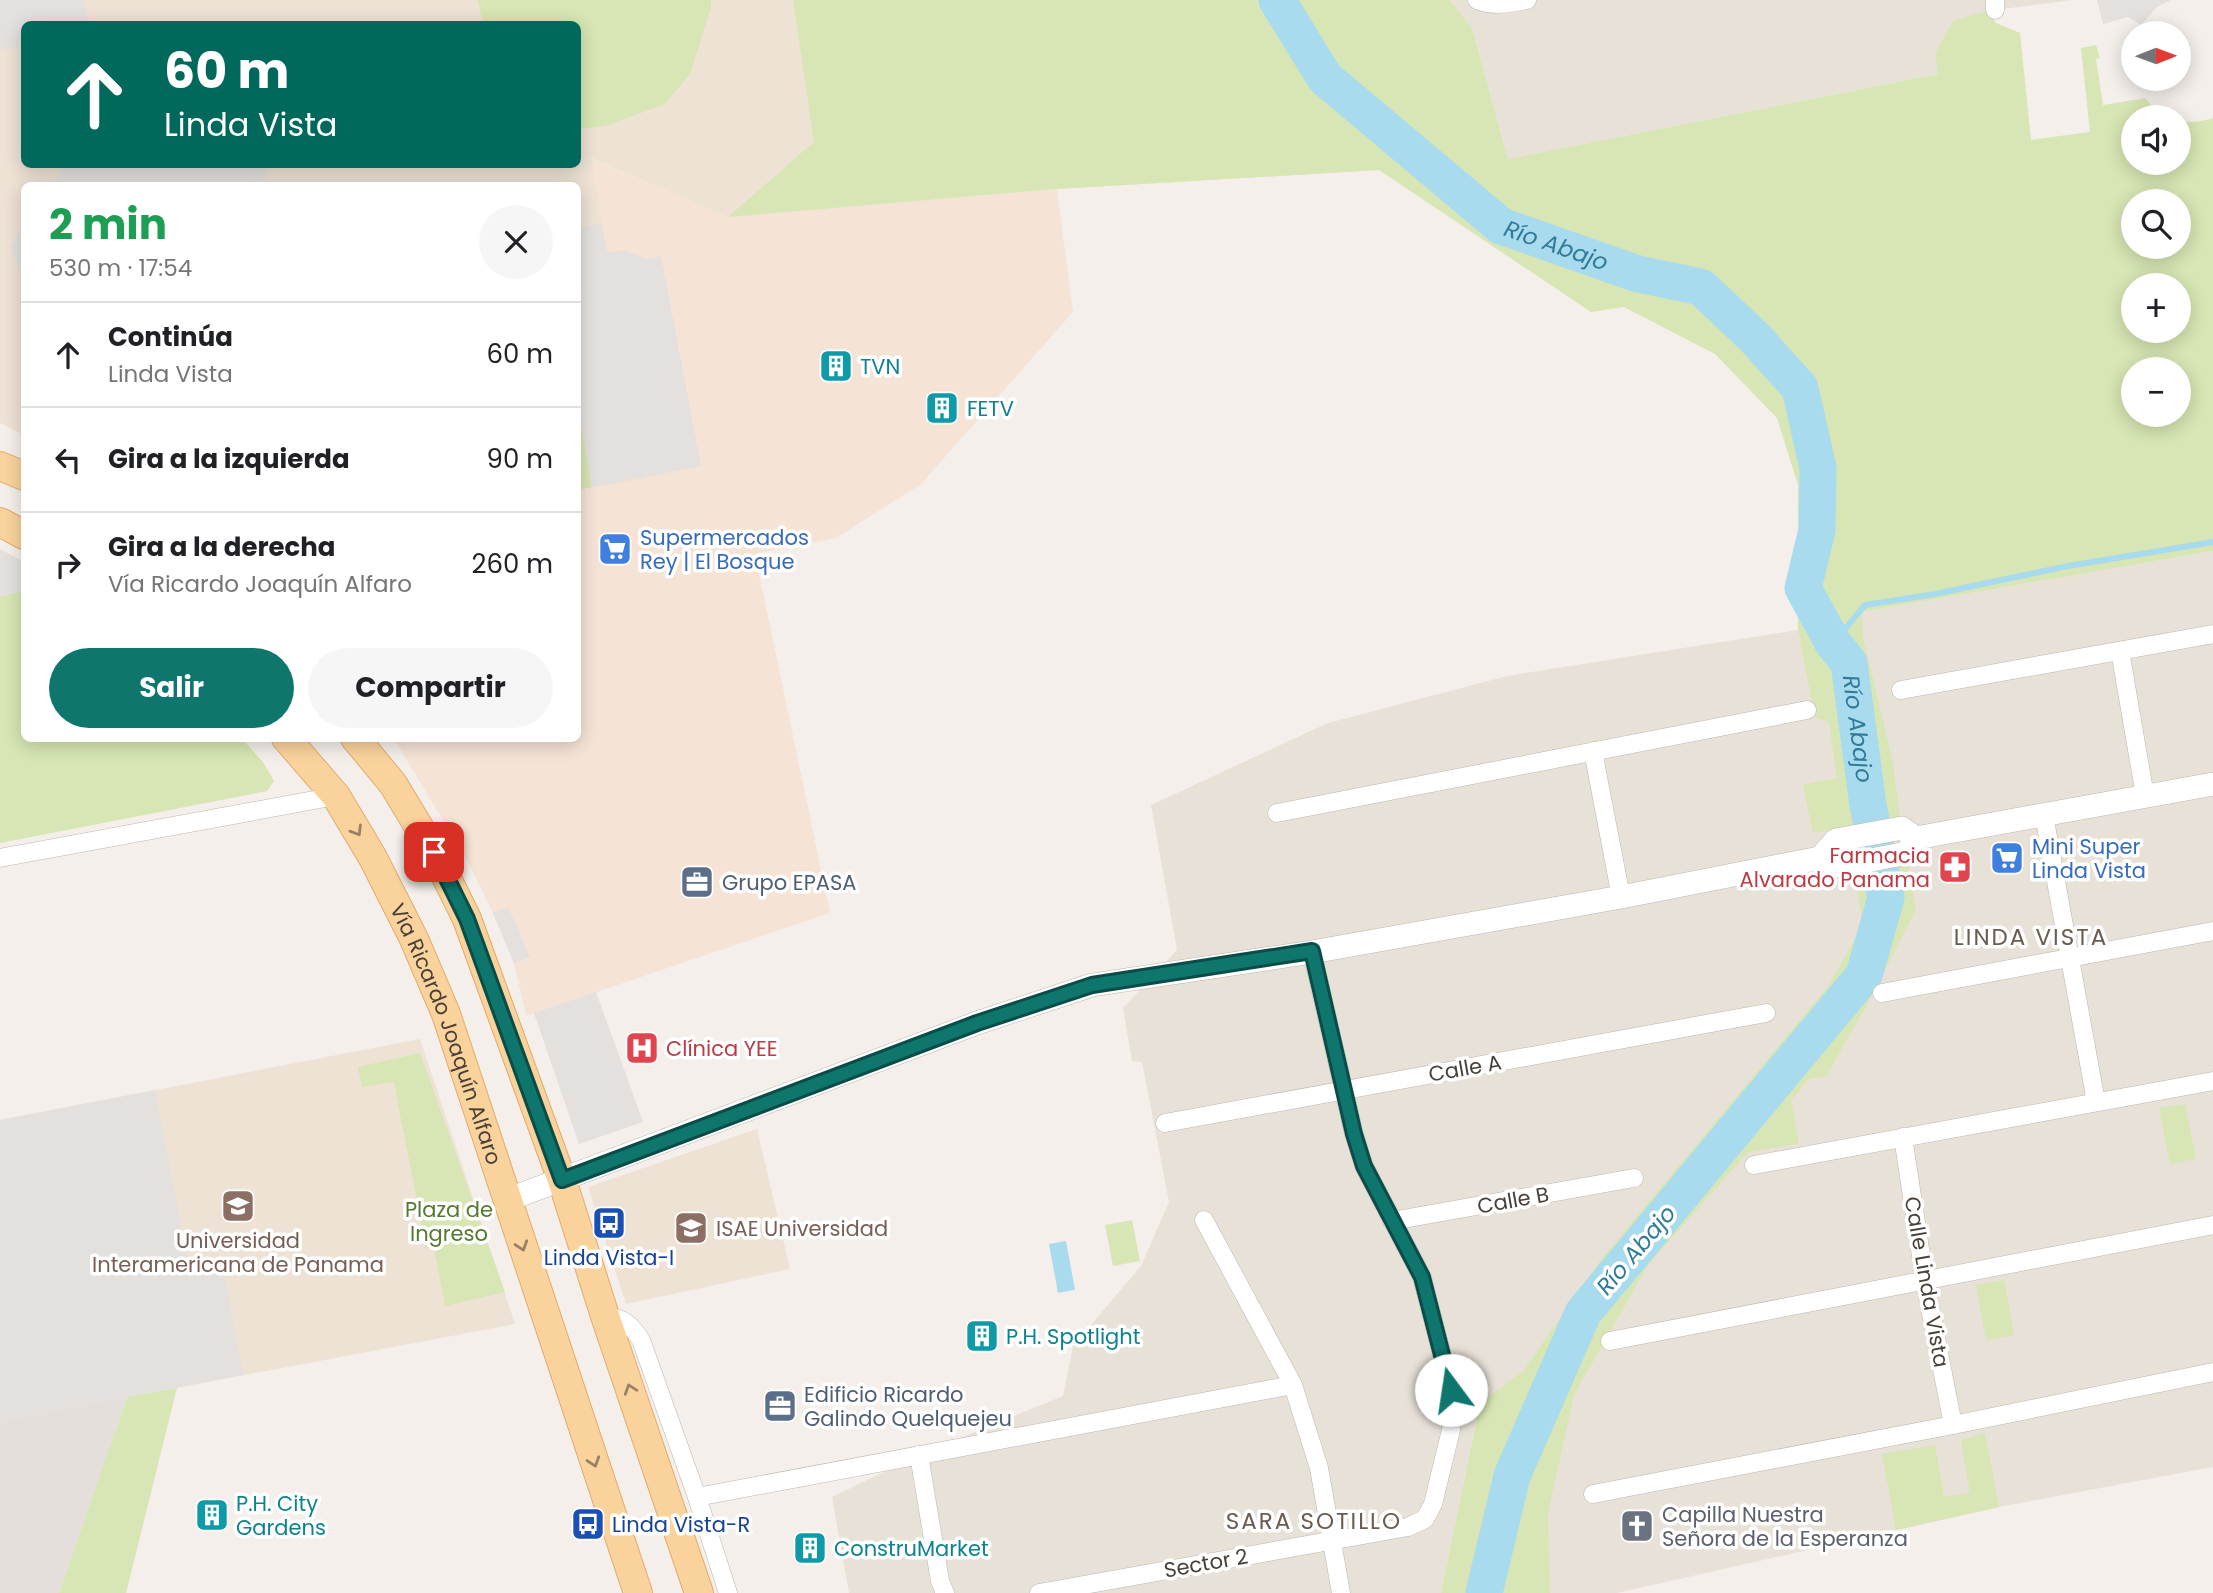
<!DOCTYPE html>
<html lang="es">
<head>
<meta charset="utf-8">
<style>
	:root { --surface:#fff; --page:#f6f6f6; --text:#202124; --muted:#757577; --line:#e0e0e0; --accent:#0f766e }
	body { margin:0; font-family:Poppins,sans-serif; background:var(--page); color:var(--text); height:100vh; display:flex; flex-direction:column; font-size:26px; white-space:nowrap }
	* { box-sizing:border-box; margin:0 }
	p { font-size:23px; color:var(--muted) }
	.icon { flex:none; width:38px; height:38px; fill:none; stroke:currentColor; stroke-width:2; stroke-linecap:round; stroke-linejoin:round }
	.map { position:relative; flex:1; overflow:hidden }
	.panel { position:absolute; left:21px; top:182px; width:560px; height:560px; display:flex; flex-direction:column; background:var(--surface); border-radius:10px; box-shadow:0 4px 18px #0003 }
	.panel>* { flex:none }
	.banner { position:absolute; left:21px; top:21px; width:560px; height:147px; border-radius:10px; box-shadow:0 4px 18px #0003; background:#00695c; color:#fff; overflow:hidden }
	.needle { width:46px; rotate:89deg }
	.fabs { position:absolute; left:2121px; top:21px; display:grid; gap:14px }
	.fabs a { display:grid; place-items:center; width:70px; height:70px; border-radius:50%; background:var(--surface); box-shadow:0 4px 18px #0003; font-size:35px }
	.pin { position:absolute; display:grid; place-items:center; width:60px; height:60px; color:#fff; margin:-30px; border-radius:14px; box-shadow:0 4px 10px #0006 }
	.me { position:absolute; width:77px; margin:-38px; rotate:346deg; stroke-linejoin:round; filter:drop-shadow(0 0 5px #0008) }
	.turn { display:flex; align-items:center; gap:24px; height:147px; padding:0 28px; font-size:32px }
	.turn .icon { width:91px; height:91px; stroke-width:2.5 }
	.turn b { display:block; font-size:49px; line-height:60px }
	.round { display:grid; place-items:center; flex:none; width:74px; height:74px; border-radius:37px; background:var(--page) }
	.headline { display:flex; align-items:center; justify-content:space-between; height:119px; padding:0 28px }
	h1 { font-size:42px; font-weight:700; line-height:52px; color:#1e9e55 }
	.button { display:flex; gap:14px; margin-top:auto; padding:14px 28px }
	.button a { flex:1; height:80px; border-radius:42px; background:var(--accent); color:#fff; font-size:28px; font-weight:700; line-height:80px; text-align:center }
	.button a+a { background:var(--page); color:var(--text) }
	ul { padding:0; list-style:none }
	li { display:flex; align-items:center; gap:21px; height:105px; padding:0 28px; border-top:2px solid var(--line) }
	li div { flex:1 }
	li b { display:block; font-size:26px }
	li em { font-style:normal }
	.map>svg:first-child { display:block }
	.residential { fill:#e8e1d8 }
	.commercial { fill:#f5e3d6 }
	.industrial { fill:#e4dfdb }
	.education { fill:#ede2d4; fill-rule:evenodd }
	.green { fill:#d7e6b4; fill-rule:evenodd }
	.parking { fill:#e3e0de }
	.water { fill:#a9dbee }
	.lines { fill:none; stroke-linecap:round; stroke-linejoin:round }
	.stream { stroke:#a9dbee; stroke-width:6 }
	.river { stroke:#a9dbee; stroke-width:37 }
	.minor-casing { stroke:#bfb6ac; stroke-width:19 }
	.tertiary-casing { stroke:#bfb6ac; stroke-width:24 }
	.primary-casing { stroke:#e0ac6c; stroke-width:30 }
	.minor { stroke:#fff; stroke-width:18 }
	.tertiary { stroke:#fff; stroke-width:23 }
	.primary { stroke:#fad29c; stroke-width:28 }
	.oneway { stroke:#988165 }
	.route-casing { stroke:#0a4d48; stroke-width:18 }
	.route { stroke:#0f766e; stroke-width:12 }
	.labels { text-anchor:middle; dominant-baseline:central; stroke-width:7; stroke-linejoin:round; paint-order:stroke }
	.culture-label { font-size:21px; fill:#0d838f; stroke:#fff; text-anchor:start }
	.shop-label { font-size:21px; fill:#366cbe; stroke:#fff; text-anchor:start }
	.health-label { font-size:21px; fill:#be3a42; stroke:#fff; text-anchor:end }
	.service-label { font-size:21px; fill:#4e5e75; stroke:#fff; text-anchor:start }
	.street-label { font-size:21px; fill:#483f38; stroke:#fff }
	.park-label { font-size:21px; fill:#54782d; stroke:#fff }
	.education-label { font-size:21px; fill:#785e54; stroke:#fff; text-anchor:start }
	.transit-label { font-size:21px; fill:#164399; stroke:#fff }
	.worship-label { font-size:21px; fill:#5b616d; stroke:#fff; text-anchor:start }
	.water-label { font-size:23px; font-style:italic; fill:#2f7b98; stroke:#fff }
	.neighbourhood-label { font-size:23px; letter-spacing:2px; fill:#6a5c4f; stroke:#fff }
</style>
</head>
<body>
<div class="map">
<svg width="2213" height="1593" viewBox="0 0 2213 1593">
	<rect width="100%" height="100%" fill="#f4efea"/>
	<g class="residential">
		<path d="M1450,0h623l-86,11 -49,63 -430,85 -36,-131z"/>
		<path d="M2213,551v916l-214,40 -382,86h-69l-68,-190 -39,190h-592l-17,-96 87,-42 144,-59 10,-50 68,-80 28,-64 -27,-140 -10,-1 -9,-53 54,-58 -26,-145 177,-82 179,-47 291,-46 64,-18z"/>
	</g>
	<path class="commercial" d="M590,158l138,59 329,-28 16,123 -152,172 -85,54 -81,16 75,359 -304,103 -12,-53 -21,-50 -26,-53 -73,-121 184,-1v-248l68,-13z"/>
	<path class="industrial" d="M127,1397l-68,196h-59v-172z"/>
	<g class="education">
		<path d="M0,0h1256l123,170 -322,19 -329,28 -137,-59 55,320 -68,12v-304h-554v249l-24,-12zM24,24h554v140h-554z"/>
		<path d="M420,1039l95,285 -515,97v-301z"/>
		<path d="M757,1129l33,140 -164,35 -38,-117z"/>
	</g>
	<g class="green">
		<path d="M478,0h233v7l-21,67 -25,30 -60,22 -27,3v-105h-95z"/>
		<path d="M793,0h657l22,28 36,131 430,-85 -3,-20 18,-33 34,-10 9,12 24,10 11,107 59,-8 -9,-84 15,-3 4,13 -4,1 7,46 42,-7 7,8 19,11h-38v46h46v-43c11,3 23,2 34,-2v433l-351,61 1,24 30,127 7,54 -87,16 -10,-48 34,-7 -8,-56 -14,-5 -17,-87v-145l-21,-67 -62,-64 -91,-47 -33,5 -212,-142 -322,19 -329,28 86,-75zM2133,201h46v46h-46zM2133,285h46v46h-46zM2133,369h46v46h-46z"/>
		<path d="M578,406l14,81 -14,3z"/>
		<path d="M24,591v147l218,1 21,23 11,19 -7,10 -267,52v-247z"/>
		<path d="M1907,860l9,50 -50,97 -40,69 -17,3 -18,21 8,44 -51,8 -100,113 -74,130 -26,118 2,80h-109l39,-190 43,-32 79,-113 227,-273 34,-61 -9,-55z"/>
		<path d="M420,1053l85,239 -60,14 -11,-59 -8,1 -32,-166 -32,5 -4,-20z"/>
		<path d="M2185,1104l11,55 -26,5 -11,-56z"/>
		<path d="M1132,1220l8,41 -27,5 -8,-41z"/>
		<path d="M2004,1280l10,55 -28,5 -10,-55z"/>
		<path d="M177,1388l-51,205h-67l68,-196z"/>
		<path d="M1985,1433l14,74 -103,23 -14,-76 53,-9 9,52 26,-4 -9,-53z"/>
	</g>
	<g class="parking">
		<path d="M0,0h84l5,23 -65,1v21l-24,5z"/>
		<path d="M2097,0h74l-14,7 -16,18 -13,-8 -25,7z"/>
		<path d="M66,164l198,1 4,20h-217z"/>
		<path d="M601,223l6,29 19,-1 22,8 13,-3 40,210 -109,21 -14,-81v-178z"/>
		<path d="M24,225v53l-14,-31z"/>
		<path d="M0,549l24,13v29l-24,5z"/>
		<path d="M508,907l22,50 -16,6 -21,-50z"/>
		<path d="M596,992l47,130 -64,22 -45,-131z"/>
		<path d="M155,1090l34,177 33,-6 21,114 -243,46v-301z"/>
	</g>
	<path class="water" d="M1066,1241l9,49 -17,3 -9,-49z"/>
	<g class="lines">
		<path class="stream" d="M1833,643l32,-38 70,-11 133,-28 145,-24"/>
		<path class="river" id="s1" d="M1277,0l48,78 176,148 137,48 63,13 54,51 45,50 18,80 -1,62 -14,58 30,55 16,20 19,142 18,93 -22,77 -281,338 -71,163 -28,117"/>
		<defs>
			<g id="minor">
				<path d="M1477,0c16,7 33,3 50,0"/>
				<path d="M1995,0v10"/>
				<path d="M2120,651l25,145"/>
				<path d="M1901,690l312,-56"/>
				<path d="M1593,751l28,146"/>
				<path d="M1277,813l530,-103"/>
				<path d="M2044,815l52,287"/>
				<path d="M0,858l336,-62"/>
				<path d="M1882,993l331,-62"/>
				<path d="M1165,1123l601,-110"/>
				<path d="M1903,1137l22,145 28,143"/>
				<path d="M1754,1165l459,-84"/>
				<path d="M1204,1220l89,165 26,83 22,125"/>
				<path d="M1392,1221l242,-43"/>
				<path d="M605,1316c19,2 26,9 36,24l56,157 31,96"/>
				<path d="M1610,1341l603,-116"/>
				<path d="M919,1455l21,126 5,12"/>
				<path d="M1593,1494l360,-69 260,-53"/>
				<path d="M697,1497l596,-112"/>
				<path d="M1039,1593l369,-66 17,-8 8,-15 18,-74 2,-21 -2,-19 -29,-113 -58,-111 -10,-32 -42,-182"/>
			</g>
			<g id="tertiary">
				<path d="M1820,858l16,-18 66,-12 14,10 297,-54"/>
				<path d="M507,1200l470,-177 115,-38 220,-33 309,-55 199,-39 21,8 66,-13 9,-15"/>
			</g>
			<g id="primary">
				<path d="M0,466l24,10"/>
				<path d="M0,522l24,13"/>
				<path id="s2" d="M286,738l50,58 37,62 41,81 32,75 192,579"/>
				<path d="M355,738l38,46 41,68 33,67 95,261 43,136 94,277"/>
			</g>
		</defs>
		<use href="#minor" class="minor-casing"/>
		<use href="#tertiary" class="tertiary-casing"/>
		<use href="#primary" class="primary-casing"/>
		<use href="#minor" class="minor"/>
		<use href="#tertiary" class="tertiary"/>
		<use href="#primary" class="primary"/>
	</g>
	<defs><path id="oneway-chevron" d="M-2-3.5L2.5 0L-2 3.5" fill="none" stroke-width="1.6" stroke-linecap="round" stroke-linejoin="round" transform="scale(1.75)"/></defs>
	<g class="oneway">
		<use href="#oneway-chevron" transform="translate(357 831) rotate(59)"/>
		<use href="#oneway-chevron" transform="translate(522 1246) rotate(72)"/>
		<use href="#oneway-chevron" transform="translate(630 1389) rotate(-109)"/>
		<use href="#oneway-chevron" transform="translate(594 1462) rotate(72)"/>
	</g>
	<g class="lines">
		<defs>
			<path id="route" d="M434,852l33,67 95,261 415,-157 115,-38 220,-34 42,183 10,32 58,111 29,113"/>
		</defs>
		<use href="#route" class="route-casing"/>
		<use href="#route" class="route"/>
	</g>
	<defs>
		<symbol id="building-square" viewBox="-11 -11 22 22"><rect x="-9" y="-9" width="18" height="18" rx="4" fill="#0f9aa8" stroke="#fff"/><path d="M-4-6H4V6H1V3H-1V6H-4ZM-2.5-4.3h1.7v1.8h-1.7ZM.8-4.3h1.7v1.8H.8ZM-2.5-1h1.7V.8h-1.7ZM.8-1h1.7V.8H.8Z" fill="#fff"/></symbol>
		<symbol id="supermarket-square" viewBox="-11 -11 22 22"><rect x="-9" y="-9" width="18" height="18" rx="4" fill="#3f7fe0" stroke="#fff"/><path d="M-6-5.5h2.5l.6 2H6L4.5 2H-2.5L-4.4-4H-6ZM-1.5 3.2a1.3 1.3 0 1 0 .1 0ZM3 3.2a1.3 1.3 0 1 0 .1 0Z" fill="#fff"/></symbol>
		<symbol id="pharmacy-square" viewBox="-11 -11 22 22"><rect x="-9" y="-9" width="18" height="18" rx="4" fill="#e0444e" stroke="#fff"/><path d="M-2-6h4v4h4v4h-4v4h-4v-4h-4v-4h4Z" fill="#fff"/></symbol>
		<symbol id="office-square" viewBox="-11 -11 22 22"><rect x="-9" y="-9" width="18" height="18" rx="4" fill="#5c6f8a" stroke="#fff"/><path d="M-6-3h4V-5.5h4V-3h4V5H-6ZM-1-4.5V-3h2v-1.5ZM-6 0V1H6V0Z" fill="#fff"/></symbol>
		<symbol id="hospital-square" viewBox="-11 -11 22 22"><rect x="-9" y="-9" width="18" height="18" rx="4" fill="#e0444e" stroke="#fff"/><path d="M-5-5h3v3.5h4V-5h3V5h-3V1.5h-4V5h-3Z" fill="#fff"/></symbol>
		<symbol id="university-square" viewBox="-11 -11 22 22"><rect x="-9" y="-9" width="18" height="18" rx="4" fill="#8d6e63" stroke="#fff"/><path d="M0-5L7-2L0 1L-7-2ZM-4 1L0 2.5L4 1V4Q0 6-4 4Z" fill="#fff"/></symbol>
		<symbol id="bus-square" viewBox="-11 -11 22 22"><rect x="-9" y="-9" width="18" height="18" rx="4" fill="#1a4fb4" stroke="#fff"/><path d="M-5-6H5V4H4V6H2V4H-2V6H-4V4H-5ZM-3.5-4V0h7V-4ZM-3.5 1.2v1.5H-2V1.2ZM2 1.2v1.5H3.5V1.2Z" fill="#fff"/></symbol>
		<symbol id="church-square" viewBox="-11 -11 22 22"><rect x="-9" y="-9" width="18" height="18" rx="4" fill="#6b7280" stroke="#fff"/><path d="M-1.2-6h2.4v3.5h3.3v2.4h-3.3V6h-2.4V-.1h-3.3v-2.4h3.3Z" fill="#fff"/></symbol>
	</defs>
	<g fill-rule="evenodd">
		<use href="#building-square" x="817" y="347" width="38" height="38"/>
		<use href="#building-square" x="923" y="389" width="38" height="38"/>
		<use href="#supermarket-square" x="596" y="530" width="38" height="38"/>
		<use href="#supermarket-square" x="1988" y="839" width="38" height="38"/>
		<use href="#pharmacy-square" x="1936" y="848" width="38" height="38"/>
		<use href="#office-square" x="678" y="863" width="38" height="38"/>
		<use href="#hospital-square" x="623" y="1029" width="38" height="38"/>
		<use href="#university-square" x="219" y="1187" width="38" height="38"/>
		<use href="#bus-square" x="590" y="1204" width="38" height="38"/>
		<use href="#university-square" x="672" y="1209" width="38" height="38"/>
		<use href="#building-square" x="963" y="1317" width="38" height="38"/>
		<use href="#office-square" x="761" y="1387" width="38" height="38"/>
		<use href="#building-square" x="193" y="1496" width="38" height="38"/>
		<use href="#bus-square" x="569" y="1505" width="38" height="38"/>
		<use href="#church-square" x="1618" y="1507" width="38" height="38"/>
		<use href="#building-square" x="791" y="1529" width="38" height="38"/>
	</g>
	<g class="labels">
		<g class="culture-label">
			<text x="860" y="366">TVN</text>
			<text x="967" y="408">FETV</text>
			<text x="1006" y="1336">P.H. Spotlight</text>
			<text x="236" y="1503">P.H. City<tspan x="236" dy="24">Gardens</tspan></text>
			<text x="834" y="1548">ConstruMarket</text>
		</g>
		<g class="shop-label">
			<text x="640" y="537">Supermercados<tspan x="640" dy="24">Rey | El Bosque</tspan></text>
			<text x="2032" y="846">Mini Super<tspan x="2032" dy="24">Linda Vista</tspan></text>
		</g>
		<g class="health-label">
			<text x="1930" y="855">Farmacia<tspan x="1930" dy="24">Alvarado Panama</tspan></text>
			<text x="666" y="1048" text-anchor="start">Clínica YEE</text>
		</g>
		<g class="service-label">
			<text x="722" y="882">Grupo EPASA</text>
			<text x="804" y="1394">Edificio Ricardo<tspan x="804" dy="24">Galindo Quelquejeu</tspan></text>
		</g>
		<g class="street-label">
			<text stroke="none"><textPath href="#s2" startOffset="340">Vía Ricardo Joaquín Alfaro</textPath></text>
			<text transform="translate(1465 1068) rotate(-10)">Calle A</text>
			<text transform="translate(1513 1200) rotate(-10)">Calle B</text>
			<text transform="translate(1927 1282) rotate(80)">Calle Linda Vista</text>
			<text transform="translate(1206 1563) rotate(-10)">Sector 2</text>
		</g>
		<g class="park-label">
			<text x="449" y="1209">Plaza de<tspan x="449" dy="24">Ingreso</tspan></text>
		</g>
		<g class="education-label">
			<text x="716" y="1228">ISAE Universidad</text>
			<text x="238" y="1240" text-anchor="middle">Universidad<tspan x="238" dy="24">Interamericana de Panama</tspan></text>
		</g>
		<g class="transit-label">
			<text x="609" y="1257">Linda Vista-I</text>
			<text x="612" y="1524" text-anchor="start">Linda Vista-R</text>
		</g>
		<g class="worship-label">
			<text x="1662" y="1514">Capilla Nuestra<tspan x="1662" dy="24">Señora de la Esperanza</tspan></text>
		</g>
		<g class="water-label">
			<text stroke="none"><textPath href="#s1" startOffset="380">Río Abajo</textPath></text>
			<text stroke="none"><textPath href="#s1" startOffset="1031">Río Abajo</textPath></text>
			<text transform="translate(1636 1250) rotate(-50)">Río Abajo</text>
		</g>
		<g class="neighbourhood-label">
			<text x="2031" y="937">LINDA VISTA</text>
			<text x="1314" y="1521">SARA SOTILLO</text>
		</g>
	</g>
</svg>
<div class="fabs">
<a><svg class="needle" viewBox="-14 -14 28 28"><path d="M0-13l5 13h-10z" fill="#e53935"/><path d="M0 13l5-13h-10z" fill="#757577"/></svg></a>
<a><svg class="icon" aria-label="sound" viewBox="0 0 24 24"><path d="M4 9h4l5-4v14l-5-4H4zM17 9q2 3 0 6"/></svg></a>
<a><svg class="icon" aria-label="search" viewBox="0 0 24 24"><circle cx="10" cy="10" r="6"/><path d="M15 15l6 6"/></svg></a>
<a>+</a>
<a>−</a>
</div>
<div class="pin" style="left:434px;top:852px;background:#d93025"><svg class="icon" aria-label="arrive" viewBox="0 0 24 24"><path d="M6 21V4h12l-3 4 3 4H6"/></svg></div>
<svg class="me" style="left:1451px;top:1390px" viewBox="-20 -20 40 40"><circle r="19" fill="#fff"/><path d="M0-13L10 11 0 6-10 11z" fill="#0f766e"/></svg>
<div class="banner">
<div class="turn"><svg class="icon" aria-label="ahead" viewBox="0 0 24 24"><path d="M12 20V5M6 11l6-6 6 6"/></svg><div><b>60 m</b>Linda Vista</div></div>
</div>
<section class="panel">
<div class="headline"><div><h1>2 min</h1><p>530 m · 17:54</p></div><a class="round"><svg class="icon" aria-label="close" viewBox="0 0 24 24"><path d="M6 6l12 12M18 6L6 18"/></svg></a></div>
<ul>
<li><svg class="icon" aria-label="ahead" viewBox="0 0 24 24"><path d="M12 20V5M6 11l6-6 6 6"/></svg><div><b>Continúa</b><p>Linda Vista</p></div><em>60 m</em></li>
<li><svg class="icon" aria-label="left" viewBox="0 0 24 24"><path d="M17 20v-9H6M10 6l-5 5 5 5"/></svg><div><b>Gira a la izquierda</b></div><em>90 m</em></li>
<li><svg class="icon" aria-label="right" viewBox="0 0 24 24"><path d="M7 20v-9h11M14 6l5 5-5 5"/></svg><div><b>Gira a la derecha</b><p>Vía Ricardo Joaquín Alfaro</p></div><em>260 m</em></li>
</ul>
<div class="button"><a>Salir</a><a>Compartir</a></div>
</section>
</div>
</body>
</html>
